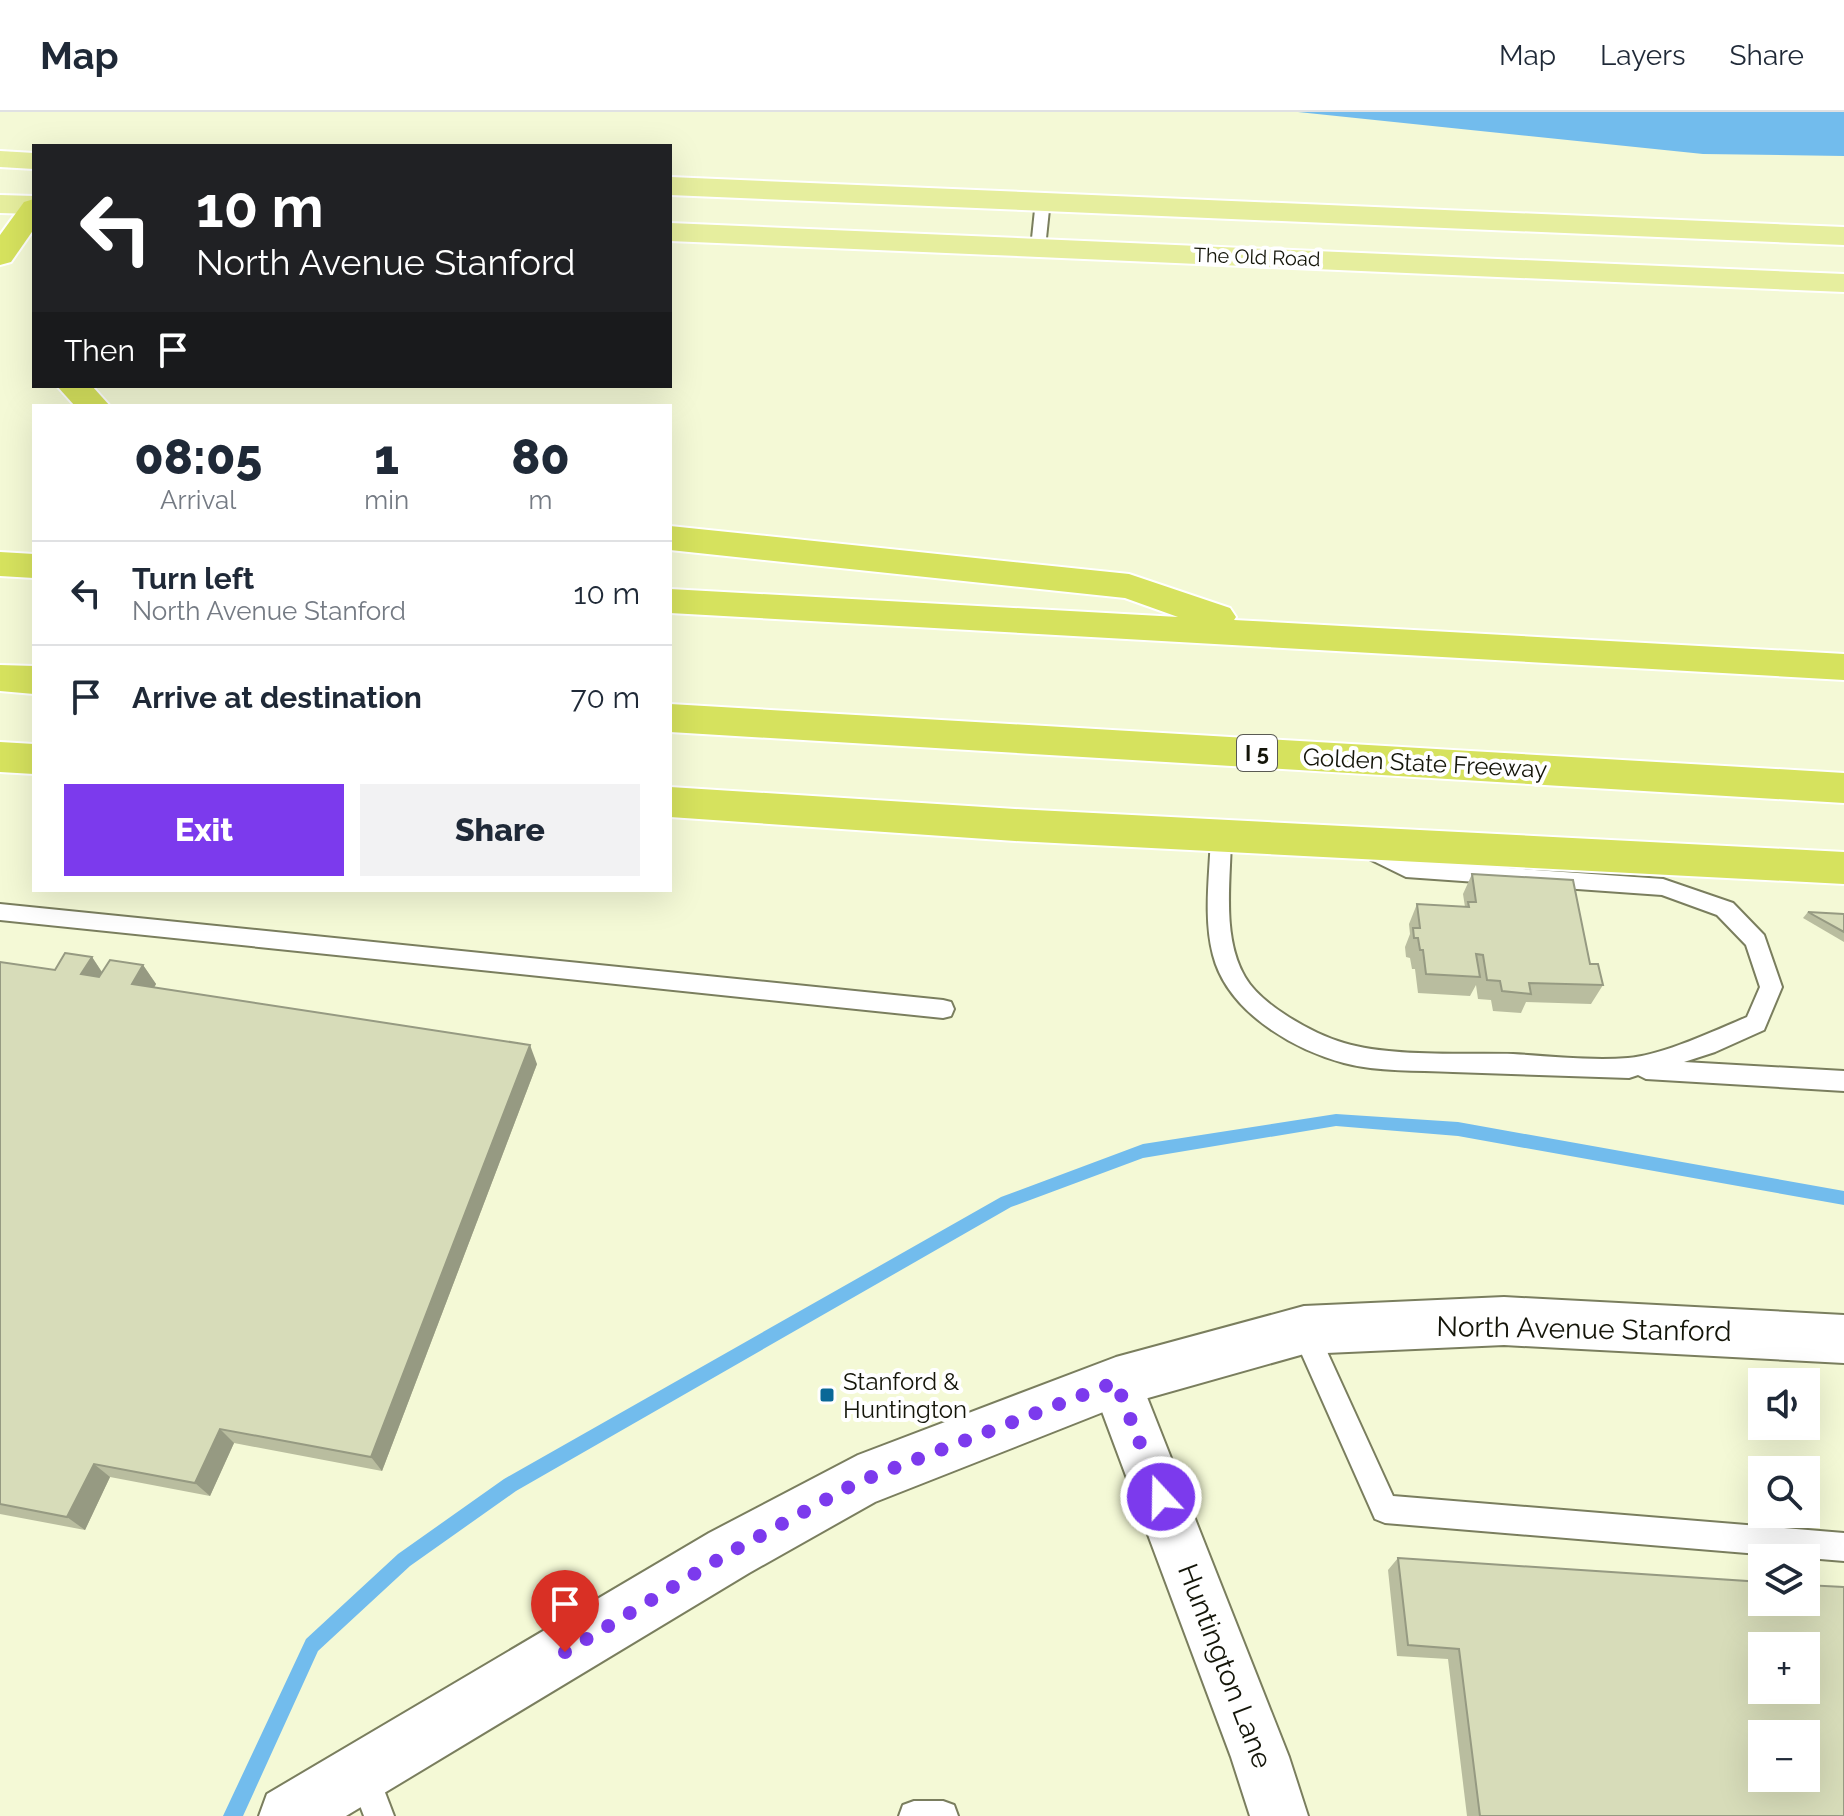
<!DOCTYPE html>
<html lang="en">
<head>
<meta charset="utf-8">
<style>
	:root { --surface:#fff; --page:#f2f2f3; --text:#1f2937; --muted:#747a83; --line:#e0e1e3; --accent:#7c3aed }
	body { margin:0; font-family:Raleway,sans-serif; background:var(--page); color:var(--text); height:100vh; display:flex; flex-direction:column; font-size:30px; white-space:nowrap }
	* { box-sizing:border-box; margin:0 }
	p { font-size:26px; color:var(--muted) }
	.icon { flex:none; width:44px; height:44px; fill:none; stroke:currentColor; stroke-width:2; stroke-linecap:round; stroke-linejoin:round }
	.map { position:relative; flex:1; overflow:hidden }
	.side { position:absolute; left:32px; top:292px; width:640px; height:488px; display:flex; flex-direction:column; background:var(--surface); border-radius:0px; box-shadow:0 8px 32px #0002 }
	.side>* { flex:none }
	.guide { position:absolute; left:32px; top:32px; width:640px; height:244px; border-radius:0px; box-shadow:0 8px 32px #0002; background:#202124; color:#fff; overflow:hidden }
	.controls { position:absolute; left:1748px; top:1256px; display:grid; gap:16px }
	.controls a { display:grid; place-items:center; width:72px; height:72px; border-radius:0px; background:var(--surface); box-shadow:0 8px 32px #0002; font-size:40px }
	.pin { position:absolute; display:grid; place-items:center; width:68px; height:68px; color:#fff; margin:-82px -34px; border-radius:50% 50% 50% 0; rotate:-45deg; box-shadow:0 0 8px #0007 }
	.pin .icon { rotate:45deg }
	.me { position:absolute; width:88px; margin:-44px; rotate:339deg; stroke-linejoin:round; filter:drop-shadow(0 0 6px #0008) }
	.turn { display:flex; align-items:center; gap:28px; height:168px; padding:0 32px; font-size:36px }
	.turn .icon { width:104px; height:104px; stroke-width:2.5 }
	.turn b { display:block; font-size:56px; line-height:68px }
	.then { display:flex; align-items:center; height:76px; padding:0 32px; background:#0003; gap:16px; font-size:30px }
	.eta { display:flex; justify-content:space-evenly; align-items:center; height:136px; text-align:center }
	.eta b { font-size:48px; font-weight:800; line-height:56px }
	.button { display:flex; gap:16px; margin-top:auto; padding:16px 32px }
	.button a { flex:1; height:92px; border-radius:0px; background:var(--accent); color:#fff; font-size:32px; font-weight:800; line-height:92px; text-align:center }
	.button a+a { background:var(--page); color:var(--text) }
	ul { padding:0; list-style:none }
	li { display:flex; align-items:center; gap:24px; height:104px; padding:0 32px; border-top:2px solid var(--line) }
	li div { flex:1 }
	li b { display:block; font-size:30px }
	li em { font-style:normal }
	header { display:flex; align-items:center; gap:48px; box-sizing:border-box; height:112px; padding:0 40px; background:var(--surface); border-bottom:2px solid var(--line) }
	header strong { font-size:38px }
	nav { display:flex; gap:44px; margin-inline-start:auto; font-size:28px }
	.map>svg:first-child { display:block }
	.water { fill:#72bced }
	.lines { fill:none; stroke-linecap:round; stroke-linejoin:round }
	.stream { fill:#72bced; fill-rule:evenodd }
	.lane-casing { stroke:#7a7e5e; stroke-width:4 }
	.street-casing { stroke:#7a7e5e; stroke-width:4 }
	.secondary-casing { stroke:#7a7e5e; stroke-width:4 }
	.primary-casing { stroke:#fff; stroke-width:4 }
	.highway-casing { stroke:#fff; stroke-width:4 }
	.lane { fill:#fff; fill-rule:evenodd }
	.street { fill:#fff; fill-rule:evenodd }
	.secondary { fill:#fff; fill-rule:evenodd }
	.primary { fill:#e6ee9e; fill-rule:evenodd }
	.highway { fill:#d6e25e; fill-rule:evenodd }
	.wall { fill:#b9bd9f }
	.shaded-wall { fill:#969a82 }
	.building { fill:#d7dcb9; stroke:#969a82; stroke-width:2; fill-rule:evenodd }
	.route { stroke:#7c3aed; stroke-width:14; stroke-dasharray:0 25.2 }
	.poi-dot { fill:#0a6897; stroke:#fff; stroke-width:3 }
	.labels { text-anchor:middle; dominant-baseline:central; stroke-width:8; stroke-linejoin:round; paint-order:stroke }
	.far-street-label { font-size:20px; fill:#141509; stroke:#fff }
	.shield { fill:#fff; stroke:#5a5b53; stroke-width:2 }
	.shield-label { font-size:22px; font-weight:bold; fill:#141509 }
	.street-label { font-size:24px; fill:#141509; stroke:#fff }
	.poi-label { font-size:24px; fill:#141509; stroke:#fff; text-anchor:start }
	.near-street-label { font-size:28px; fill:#141509; stroke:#fff }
</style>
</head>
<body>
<header>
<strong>Map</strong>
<nav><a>Map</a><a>Layers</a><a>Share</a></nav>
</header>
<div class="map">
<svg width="1844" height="1704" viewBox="0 0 1844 1704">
	<rect width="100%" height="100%" fill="#f4f9d6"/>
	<path class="water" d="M1298,0h546v44l-141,-2z"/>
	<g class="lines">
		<path class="stream" d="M1336,1002l122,8 386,69v14l-386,-69 -122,-10 -193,32 -132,49 -495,284 -106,75 -92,85 -75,165h-20l83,-177 92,-85 106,-75 497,-282 142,-53z"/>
		<defs>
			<g id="lane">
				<path d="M1043,84l7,4 -5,48 -7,4 -7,-4 5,-48z"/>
				<path d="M1221,714l7,2 3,6c0,45 -10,102 14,143 16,28 68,57 99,66 46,14 119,10 169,11 37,2 77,7 115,4 35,-3 86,-27 119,-41l13,-30 -14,-42 -29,-30 -55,-20 -256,-18 -49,-24 -3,-6 3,-6 7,-2 45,22 254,18 70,24 31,32 18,52 -18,43 -49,22 -31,10 160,9v20l-198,-12 -8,-4 -9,3c-59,-2 -118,-4 -176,-6 -36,-2 -75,0 -109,-9 -52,-14 -117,-52 -131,-108 -10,-38 -3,-82 -2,-121l3,-6z"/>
				<path d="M0,792l943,96 8,2 3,7 -3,7 -8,2 -943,-98z"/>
				<path d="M1304,1206l9,3 80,175 451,37v28l-459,-38 -10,-4 -84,-189 4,-9z"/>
				<path d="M362,1645l11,4 21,55h-30l-17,-44 4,-11z"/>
				<path d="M914,1689h29l11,4 4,11h-59l4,-11z"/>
			</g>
			<path id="street" d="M1116,1246l18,7 7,17 148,375 19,59h-58l-19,-59 -140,-375 7,-17z"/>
			<path id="secondary" d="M1504,1185l340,18v48l-340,-18 -200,9 -188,53 -241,95 -126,71 -403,243h-87l8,-22 442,-261 149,-78 258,-98 188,-51z"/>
			<g id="primary">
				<path d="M0,39l34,2v16l-34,-2z"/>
				<path d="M670,65l1174,50v18l-1174,-50z"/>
				<path d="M0,83l34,1v18l-34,-1z"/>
				<path d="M670,111l1174,51v18l-1174,-51z"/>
			</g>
			<g id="highway">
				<path d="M34,87v30l-23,33 -11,3v-30l24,-33z"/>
				<path d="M57,274h35l18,20h-35z"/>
				<path d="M670,414l459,48 101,34 6,9 -2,3 610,34v26l-1174,-67v-24l508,28 -53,-19 -455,-48z"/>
				<path d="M0,440l34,2v24l-34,-2z"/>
				<path d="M0,553l34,1v28l-34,-3z"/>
				<path d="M670,592l1174,69v30l-1174,-71z"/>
				<path d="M0,630l34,2v30l-34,-2z"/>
				<path d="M670,675l345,22 829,43v32l-829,-43 -345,-24z"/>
			</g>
		</defs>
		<use href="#lane" class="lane-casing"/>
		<use href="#street" class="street-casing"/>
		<use href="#secondary" class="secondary-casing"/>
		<use href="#primary" class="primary-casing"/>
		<use href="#highway" class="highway-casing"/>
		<use href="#lane" class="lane"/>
		<use href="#street" class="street"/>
		<use href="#secondary" class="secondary"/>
		<use href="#primary" class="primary"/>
		<use href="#highway" class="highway"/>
	</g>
	<g class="wall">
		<path d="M1472,762l118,90 13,21 -12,19 -65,-2 -5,11 -28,-2 -2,-11 -13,-1 -2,-14 -6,11 -52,-3 -3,-24h-3l-2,-11 -4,-1 -1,-10 5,-13 -1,-10 8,-20 48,3 -2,-13z"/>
		<path d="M1808,800l36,2v28l-41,-24z"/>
		<path d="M92,845l10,15 41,-7 13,19 -2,3 383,77 -155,407 -148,-28 -24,53 -100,-19 -25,53 -85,-16v-552l55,8z"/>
		<path d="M1398,1446l446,258h-377l-19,-157 -51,-3 -9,-86z"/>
	</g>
	<g class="shaded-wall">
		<path d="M92,845l13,20 -10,16 -14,-19z"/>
		<path d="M143,853l13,19 -10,19 -14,-19z"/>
		<path d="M530,933l7,19 -155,407 -11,-14z"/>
		<path d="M220,1317l14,14 -24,53 -15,-13z"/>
		<path d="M94,1352l16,13 -25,53 -18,-13z"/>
	</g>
	<g class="building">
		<path d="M1472,762l101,6 17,84h8l5,21 -74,-2 2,11 -29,-3 -2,-10 -13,-1 -4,-25 -7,-1 4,23 -54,-3 -3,-24h-3l-2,-12h-4l-1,-10h7l-3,-24 52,3 -1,-5h8z"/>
		<path d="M1808,800l36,2v18z"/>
		<path d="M65,841l27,4 -11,17 18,3 11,-17 33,5 -11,19 398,61 -159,412 -151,-28 -25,54 -101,-19 -27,53 -67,-13v-542l55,8z"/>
		<path d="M1398,1446l364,24v20h44v-17l38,2v229h-364l-21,-167 -51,-4zM1762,1534h44v44h-44zM1762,1622h44v44h-44z"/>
	</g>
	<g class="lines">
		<path class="route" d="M565,1540l164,-99 129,-71 258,-100 45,115"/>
	</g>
	<rect class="poi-dot" x="819" y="1275" width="16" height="16" rx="4"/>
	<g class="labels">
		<g class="far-street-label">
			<text transform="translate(1257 145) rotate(2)">The Old Road</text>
		</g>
		<rect class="shield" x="1237" y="623" width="40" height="36" rx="6"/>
		<g class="shield-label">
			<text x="1257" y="641">I 5</text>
		</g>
		<g class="street-label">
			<text transform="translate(1425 651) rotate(3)">Golden State Freeway</text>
		</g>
		<g class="poi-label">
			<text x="843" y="1269">Stanford &amp;<tspan x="843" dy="28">Huntington</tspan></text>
		</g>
		<g class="near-street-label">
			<text transform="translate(1584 1217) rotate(1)">North Avenue Stanford</text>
			<text transform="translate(1225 1554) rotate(69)">Huntington Lane</text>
		</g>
	</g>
</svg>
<div class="controls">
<a><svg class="icon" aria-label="sound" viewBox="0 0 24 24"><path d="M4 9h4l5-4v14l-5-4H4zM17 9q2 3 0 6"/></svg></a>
<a><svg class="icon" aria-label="search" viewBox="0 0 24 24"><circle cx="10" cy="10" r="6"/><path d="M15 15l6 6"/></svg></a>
<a><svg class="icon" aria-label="layers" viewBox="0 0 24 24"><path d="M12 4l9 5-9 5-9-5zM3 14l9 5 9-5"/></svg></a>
<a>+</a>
<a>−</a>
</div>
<div class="pin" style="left:565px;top:1540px;background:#d93025"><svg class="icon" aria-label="arrive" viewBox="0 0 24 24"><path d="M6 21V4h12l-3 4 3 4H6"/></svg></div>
<svg class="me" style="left:1161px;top:1385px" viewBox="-20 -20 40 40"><circle r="17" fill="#7c3aed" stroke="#fff" stroke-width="3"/><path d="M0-11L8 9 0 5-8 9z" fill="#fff"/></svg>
<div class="guide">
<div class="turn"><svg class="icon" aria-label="left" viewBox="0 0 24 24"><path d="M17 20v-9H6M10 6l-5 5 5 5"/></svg><div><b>10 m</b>North Avenue Stanford</div></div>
<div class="then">Then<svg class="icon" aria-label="arrive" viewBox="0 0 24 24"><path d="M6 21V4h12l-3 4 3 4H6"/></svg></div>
</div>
<section class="side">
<div class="eta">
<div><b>08:05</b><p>Arrival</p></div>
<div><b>1</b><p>min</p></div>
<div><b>80</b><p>m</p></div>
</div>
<ul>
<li><svg class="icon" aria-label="left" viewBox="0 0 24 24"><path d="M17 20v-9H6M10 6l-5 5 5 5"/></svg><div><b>Turn left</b><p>North Avenue Stanford</p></div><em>10 m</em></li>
<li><svg class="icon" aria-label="arrive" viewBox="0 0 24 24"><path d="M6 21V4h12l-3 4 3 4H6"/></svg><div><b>Arrive at destination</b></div><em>70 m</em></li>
</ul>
<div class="button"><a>Exit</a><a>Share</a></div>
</section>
</div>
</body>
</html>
